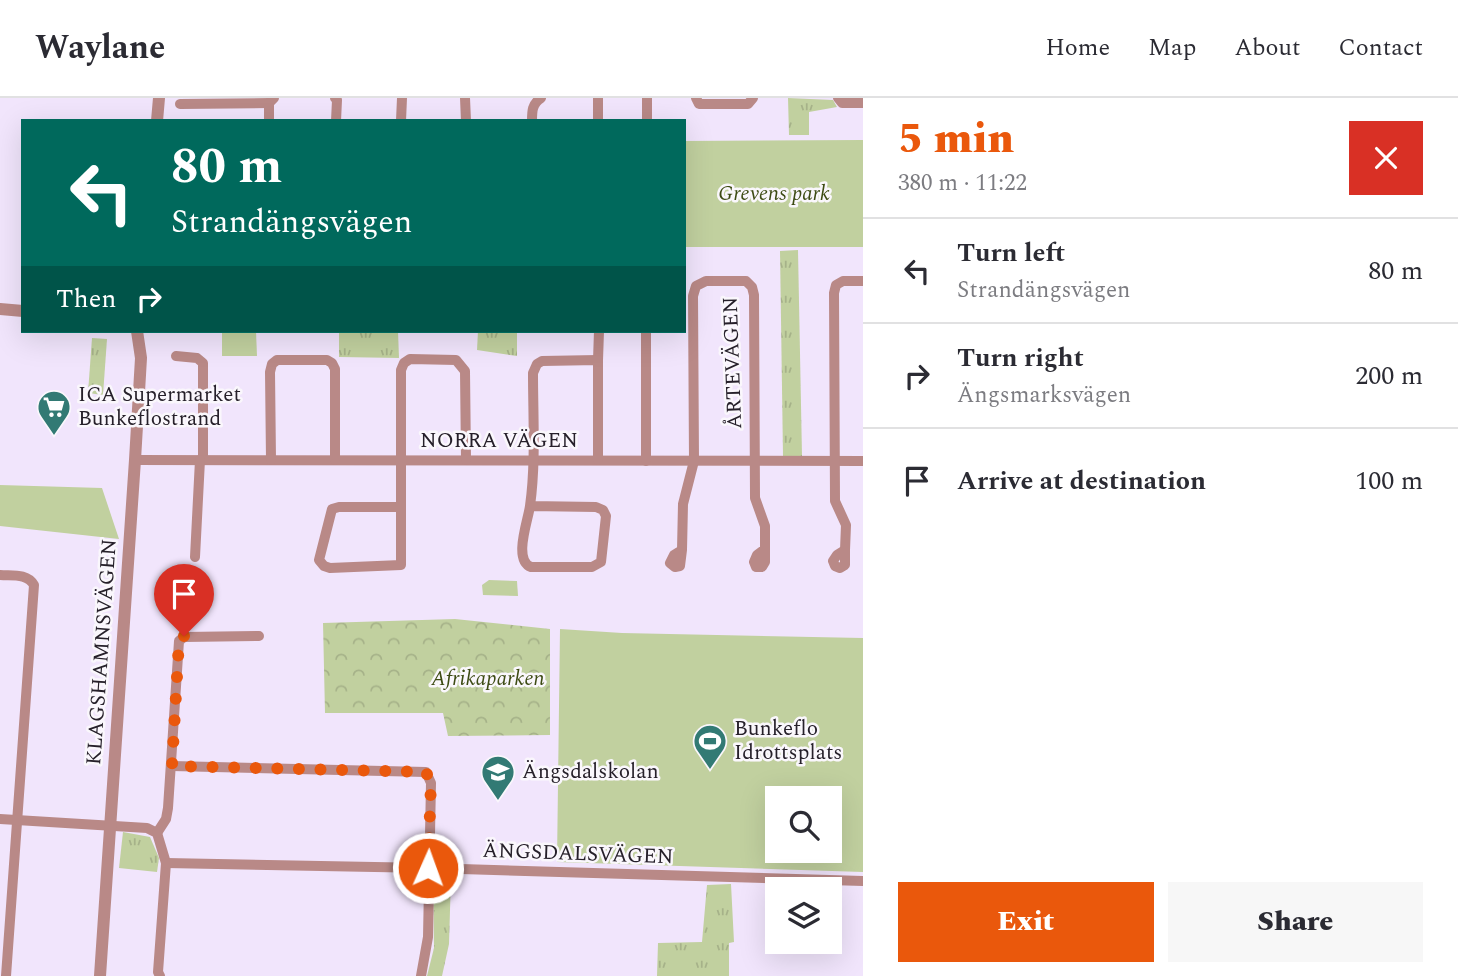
<!DOCTYPE html>
<html lang="en">
<head>
<meta charset="utf-8">
<style>
	:root { --surface:#fff; --page:#f7f7f7; --text:#2b2b33; --muted:#7c7c81; --line:#e1e1e2; --accent:#ea580c }
	body { margin:0; font-family:Spectral,serif; background:var(--page); color:var(--text); height:100vh; display:flex; flex-direction:column; font-size:26px; white-space:nowrap }
	* { box-sizing:border-box; margin:0 }
	p { font-size:23px; color:var(--muted) }
	.icon { flex:none; width:38px; height:38px; fill:none; stroke:currentColor; stroke-width:2; stroke-linecap:round; stroke-linejoin:round }
	.map { position:relative; flex:1; overflow:hidden }
	.drawer { display:flex; flex-direction:column; background:var(--surface); width:595px }
	.drawer>* { flex:none }
	.banner { position:absolute; left:21px; top:21px; width:665px; height:214px; border-radius:0px; box-shadow:0 7px 28px #0002; background:#00695c; color:#fff; overflow:hidden }
	.fabs { position:absolute; left:765px; top:688px; display:grid; gap:14px }
	.fabs a { display:grid; place-items:center; width:77px; height:77px; border-radius:0px; background:var(--surface); box-shadow:0 7px 28px #0002; font-size:35px }
	.pin { position:absolute; display:grid; place-items:center; width:60px; height:60px; color:#fff; margin:-72px -30px; border-radius:50% 50% 50% 0; rotate:-45deg; box-shadow:0 0 7px #0007 }
	.pin .icon { rotate:45deg }
	.me { position:absolute; width:77px; margin:-38px; rotate:2deg; stroke-linejoin:round; filter:drop-shadow(0 0 5px #0008) }
	.turn { display:flex; align-items:center; gap:24px; height:147px; padding:0 35px; font-size:32px }
	.turn .icon { width:91px; height:91px; stroke-width:2.5 }
	.turn b { display:block; font-size:49px; line-height:60px }
	.then { display:flex; align-items:center; height:66px; padding:0 35px; background:#0003; gap:14px; font-size:26px }
	.round { display:grid; place-items:center; flex:none; width:74px; height:74px; border-radius:0px; background:var(--page) }
	.overview { display:flex; align-items:center; justify-content:space-between; height:119px; padding:0 35px }
	h1 { font-size:42px; font-weight:800; line-height:52px; color:var(--accent) }
	.primary-button { display:flex; gap:14px; margin-top:auto; padding:14px 35px }
	.primary-button a { flex:1; height:80px; border-radius:0px; background:var(--accent); color:#fff; font-size:28px; font-weight:800; line-height:80px; text-align:center }
	.primary-button a+a { background:var(--page); color:var(--text) }
	ul { padding:0; list-style:none }
	li { display:flex; align-items:center; gap:21px; height:105px; padding:0 35px; border-top:2px solid var(--line) }
	li div { flex:1 }
	li b { display:block; font-size:26px }
	li em { font-style:normal }
	header { display:flex; align-items:center; gap:42px; box-sizing:border-box; height:98px; padding:0 35px; background:var(--surface); border-bottom:2px solid var(--line) }
	header strong { font-size:33px }
	nav { display:flex; gap:38px; margin-inline-start:auto; font-size:24px }
	main { display:flex; flex:1; min-height:0 }
	.map>svg:first-child { display:block }
	.grass { fill:url(#grass-tufts) }
	.forest { fill:url(#forest-crowns) }
	.park { fill:#c1d09f; fill-rule:evenodd }
	.lines { fill:none; stroke-linecap:round; stroke-linejoin:round }
	.minor { stroke:#b98987; stroke-width:10 }
	.tertiary { stroke:#b98987; stroke-width:12 }
	.route { stroke:#ea580c; stroke-width:12; stroke-dasharray:0 21.6 }
	.labels { text-anchor:middle; dominant-baseline:central; stroke-width:5; stroke-linejoin:round; paint-order:stroke }
	.park-label { font-size:21px; font-style:italic; fill:#3d4b13; stroke:#faf7fc }
	.street-label { font-size:21px; fill:#26202a; stroke:#faf7fc }
	.poi-label { font-size:21px; fill:#26202a; stroke:#faf7fc; text-anchor:start }
</style>
</head>
<body>
<header>
<strong>Waylane</strong>
<nav><a>Home</a><a>Map</a><a>About</a><a>Contact</a></nav>
</header>
<main>
<div class="map">
<svg width="863" height="878" viewBox="0 0 863 878">
	<defs>
		<pattern id="grass-tufts" width="24" height="20" patternUnits="userSpaceOnUse" patternTransform="scale(1.75)"><rect width="24" height="20" fill="#c1d09f"/><path d="M3 7l-1-3M5 7V3M7 7l1-3M15 17l-1-3M17 17v-4M19 17l1-3" fill="none" stroke="#a6b289"/></pattern>
		<pattern id="forest-crowns" width="20" height="18" patternUnits="userSpaceOnUse" patternTransform="scale(1.75)"><rect width="20" height="18" fill="#c1d09f"/><path d="M2 6a3 3 0 1 1 6 0M12 15a3 3 0 1 1 6 0" fill="none" stroke="#a6b289"/></pattern>
	</defs>
	<rect width="100%" height="100%" fill="#f1e5fc"/>
	<g class="grass">
		<path d="M788,0l45,2 4,7 -28,5v23h-20z"/>
		<path d="M798,152l4,206h-19l-3,-205z"/>
		<path d="M339,233h59l1,27 -60,-1z"/>
		<path d="M478,233h39v25l-40,-6z"/>
		<path d="M92,240l15,1 -4,56 -15,-2z"/>
		<path d="M123,734l27,5 9,21 -2,14 -38,-4z"/>
		<path d="M433,778l18,1 -2,67 -7,32h-15l7,-28z"/>
		<path d="M731,786l3,58 -5,1v33h-72l1,-33 44,-1 5,-57z"/>
	</g>
	<path class="forest" d="M455,521l95,10v106l-102,1 -5,-23h-118l-2,-90z"/>
	<g class="park">
		<path d="M863,42v107h-179v-106z"/>
		<path d="M222,233h34l1,25h-35z"/>
		<path d="M0,387l102,3 17,51 -119,-13z"/>
		<path d="M489,482l28,1 1,15 -35,-1 -1,-10z"/>
		<path d="M560,531l62,4 241,5v234l-306,-10zM830,700v52h-53v-52z"/>
	</g>
	<g class="lines">
		<g class="minor">
			<path d="M335,0l2,2 -1,21"/>
			<path d="M465,0l1,23"/>
			<path d="M598,0v23"/>
			<path d="M696,0l3,6h49l5,-6"/>
			<path d="M838,0l4,5h21"/>
			<path d="M180,6l89,-1"/>
			<path d="M269,23v-18l5,-5"/>
			<path d="M401,23l1,-23"/>
			<path d="M532,23c0,-10 0,-17 9,-23"/>
			<path d="M647,23v-23"/>
			<path d="M176,258l21,2 6,5v97"/>
			<path d="M598,262l1,-29"/>
			<path d="M135,362l728,1"/>
			<path d="M271,362l-1,-88 2,-8 5,-4h50l5,3 3,6v91"/>
			<path d="M646,363v-130"/>
			<path d="M530,408l66,1 7,3 3,6 -5,46 -9,5h-61c-18,-7 -3,-46 -1,-61 6,-43 3,-89 3,-133l4,-9 5,-3 56,-1v100"/>
			<path d="M401,409h-62l-7,2 -13,51 5,6 6,2 71,-3v-195l3,-7 6,-4 46,1 9,11 1,89"/>
			<path d="M682,452l-2,16 -5,1 -5,-4 4,-8 8,-5 1,-46 11,-43 -1,-165 3,-10 10,-5h40l6,6 2,8 1,203 10,28v23l-8,6 -3,7 2,5h6l3,-5v-13"/>
			<path d="M845,452v15l-5,3 -5,-2 -2,-5 4,-6 8,-5 1,-25 -11,-24 -1,-208 2,-8 7,-4h20"/>
			<path d="M195,459l5,-97"/>
			<path d="M0,477c12,1 27,-2 34,10l-28,391"/>
			<path d="M172,668l254,6 5,11 -3,154 -7,39"/>
			<path d="M0,721l147,9 10,5 9,30 -8,109 2,4"/>
			<path d="M157,735l9,-14 2,-11 11,-167 5,-4 75,-1"/>
			<path d="M166,765l262,5 435,13"/>
		</g>
		<g class="tertiary">
			<path d="M157,23l2,-23"/>
			<path d="M0,211l23,2"/>
			<path d="M100,878l35,-516 6,-102 -4,-27"/>
		</g>
	</g>
	<g class="lines">
		<path class="route" d="M184,538l-5,5 -7,125 254,6 5,11 -3,85"/>
	</g>
	<defs>
		<symbol id="supermarket-pin" viewBox="-11 -11 22 30"><path d="M0 17L-7.5 6A9.5 9.5 0 1 1 7.5 6Z" fill="#327a74" stroke="#faf7fc"/><path d="M-6-5.5h2.5l.6 2H6L4.5 2H-2.5L-4.4-4H-6ZM-1.5 3.2a1.3 1.3 0 1 0 .1 0ZM3 3.2a1.3 1.3 0 1 0 .1 0Z" fill="#fff"/></symbol>
		<symbol id="stadium-pin" viewBox="-11 -11 22 30"><path d="M0 17L-7.5 6A9.5 9.5 0 1 1 7.5 6Z" fill="#327a74" stroke="#faf7fc"/><path d="M0-5a6.5 5 0 1 0 0 10a6.5 5 0 1 0 0-10ZM-3.5-1.8h7v3.6h-7Z" fill="#fff"/></symbol>
		<symbol id="school-pin" viewBox="-11 -11 22 30"><path d="M0 17L-7.5 6A9.5 9.5 0 1 1 7.5 6Z" fill="#327a74" stroke="#faf7fc"/><path d="M0-5L7-2L0 1L-7-2ZM-4 1L0 2.5L4 1V4Q0 6-4 4Z" fill="#fff"/></symbol>
	</defs>
	<g fill-rule="evenodd">
		<use href="#supermarket-pin" x="35" y="290" width="38" height="52"/>
		<use href="#stadium-pin" x="691" y="624" width="38" height="52"/>
		<use href="#school-pin" x="479" y="655" width="38" height="52"/>
	</g>
	<g class="labels">
		<g class="park-label">
			<text x="774" y="96">Grevens park</text>
			<text x="488" y="581">Afrikaparken</text>
		</g>
		<g class="street-label">
			<text transform="translate(733 265) rotate(-92)">ÅRTEVÄGEN</text>
			<text x="499" y="343">NORRA VÄGEN</text>
			<text transform="translate(102 554) rotate(-86)">KLAGSHAMNSVÄGEN</text>
			<text transform="translate(578 756) rotate(2)">ÄNGSDALSVÄGEN</text>
		</g>
		<g class="poi-label">
			<text x="78" y="297">ICA Supermarket<tspan x="78" dy="24">Bunkeflostrand</tspan></text>
			<text x="734" y="631">Bunkeflo<tspan x="734" dy="24">Idrottsplats</tspan></text>
			<text x="522" y="674">Ängsdalskolan</text>
		</g>
	</g>
</svg>
<div class="fabs">
<a><svg class="icon" aria-label="search" viewBox="0 0 24 24"><circle cx="10" cy="10" r="6"/><path d="M15 15l6 6"/></svg></a>
<a><svg class="icon" aria-label="layers" viewBox="0 0 24 24"><path d="M12 4l9 5-9 5-9-5zM3 14l9 5 9-5"/></svg></a>
</div>
<div class="pin" style="left:184px;top:538px;background:#d93025"><svg class="icon" aria-label="arrive" viewBox="0 0 24 24"><path d="M6 21V4h12l-3 4 3 4H6"/></svg></div>
<svg class="me" style="left:428px;top:770px" viewBox="-20 -20 40 40"><circle r="17" fill="#ea580c" stroke="#fff" stroke-width="3"/><path d="M0-11L8 9 0 5-8 9z" fill="#fff"/></svg>
<div class="banner">
<div class="turn"><svg class="icon" aria-label="left" viewBox="0 0 24 24"><path d="M17 20v-9H6M10 6l-5 5 5 5"/></svg><div><b>80 m</b>Strandängsvägen</div></div>
<div class="then">Then<svg class="icon" aria-label="right" viewBox="0 0 24 24"><path d="M7 20v-9h11M14 6l5 5-5 5"/></svg></div>
</div>
</div>
<section class="drawer">
<div class="overview"><div><h1>5 min</h1><p>380 m · 11:22</p></div><a class="round" style="background:#d93025;color:#fff"><svg class="icon" aria-label="close" viewBox="0 0 24 24"><path d="M6 6l12 12M18 6L6 18"/></svg></a></div>
<ul>
<li><svg class="icon" aria-label="left" viewBox="0 0 24 24"><path d="M17 20v-9H6M10 6l-5 5 5 5"/></svg><div><b>Turn left</b><p>Strandängsvägen</p></div><em>80 m</em></li>
<li><svg class="icon" aria-label="right" viewBox="0 0 24 24"><path d="M7 20v-9h11M14 6l5 5-5 5"/></svg><div><b>Turn right</b><p>Ängsmarksvägen</p></div><em>200 m</em></li>
<li><svg class="icon" aria-label="arrive" viewBox="0 0 24 24"><path d="M6 21V4h12l-3 4 3 4H6"/></svg><div><b>Arrive at destination</b></div><em>100 m</em></li>
</ul>
<div class="primary-button"><a>Exit</a><a>Share</a></div>
</section>
</main>
</body>
</html>
